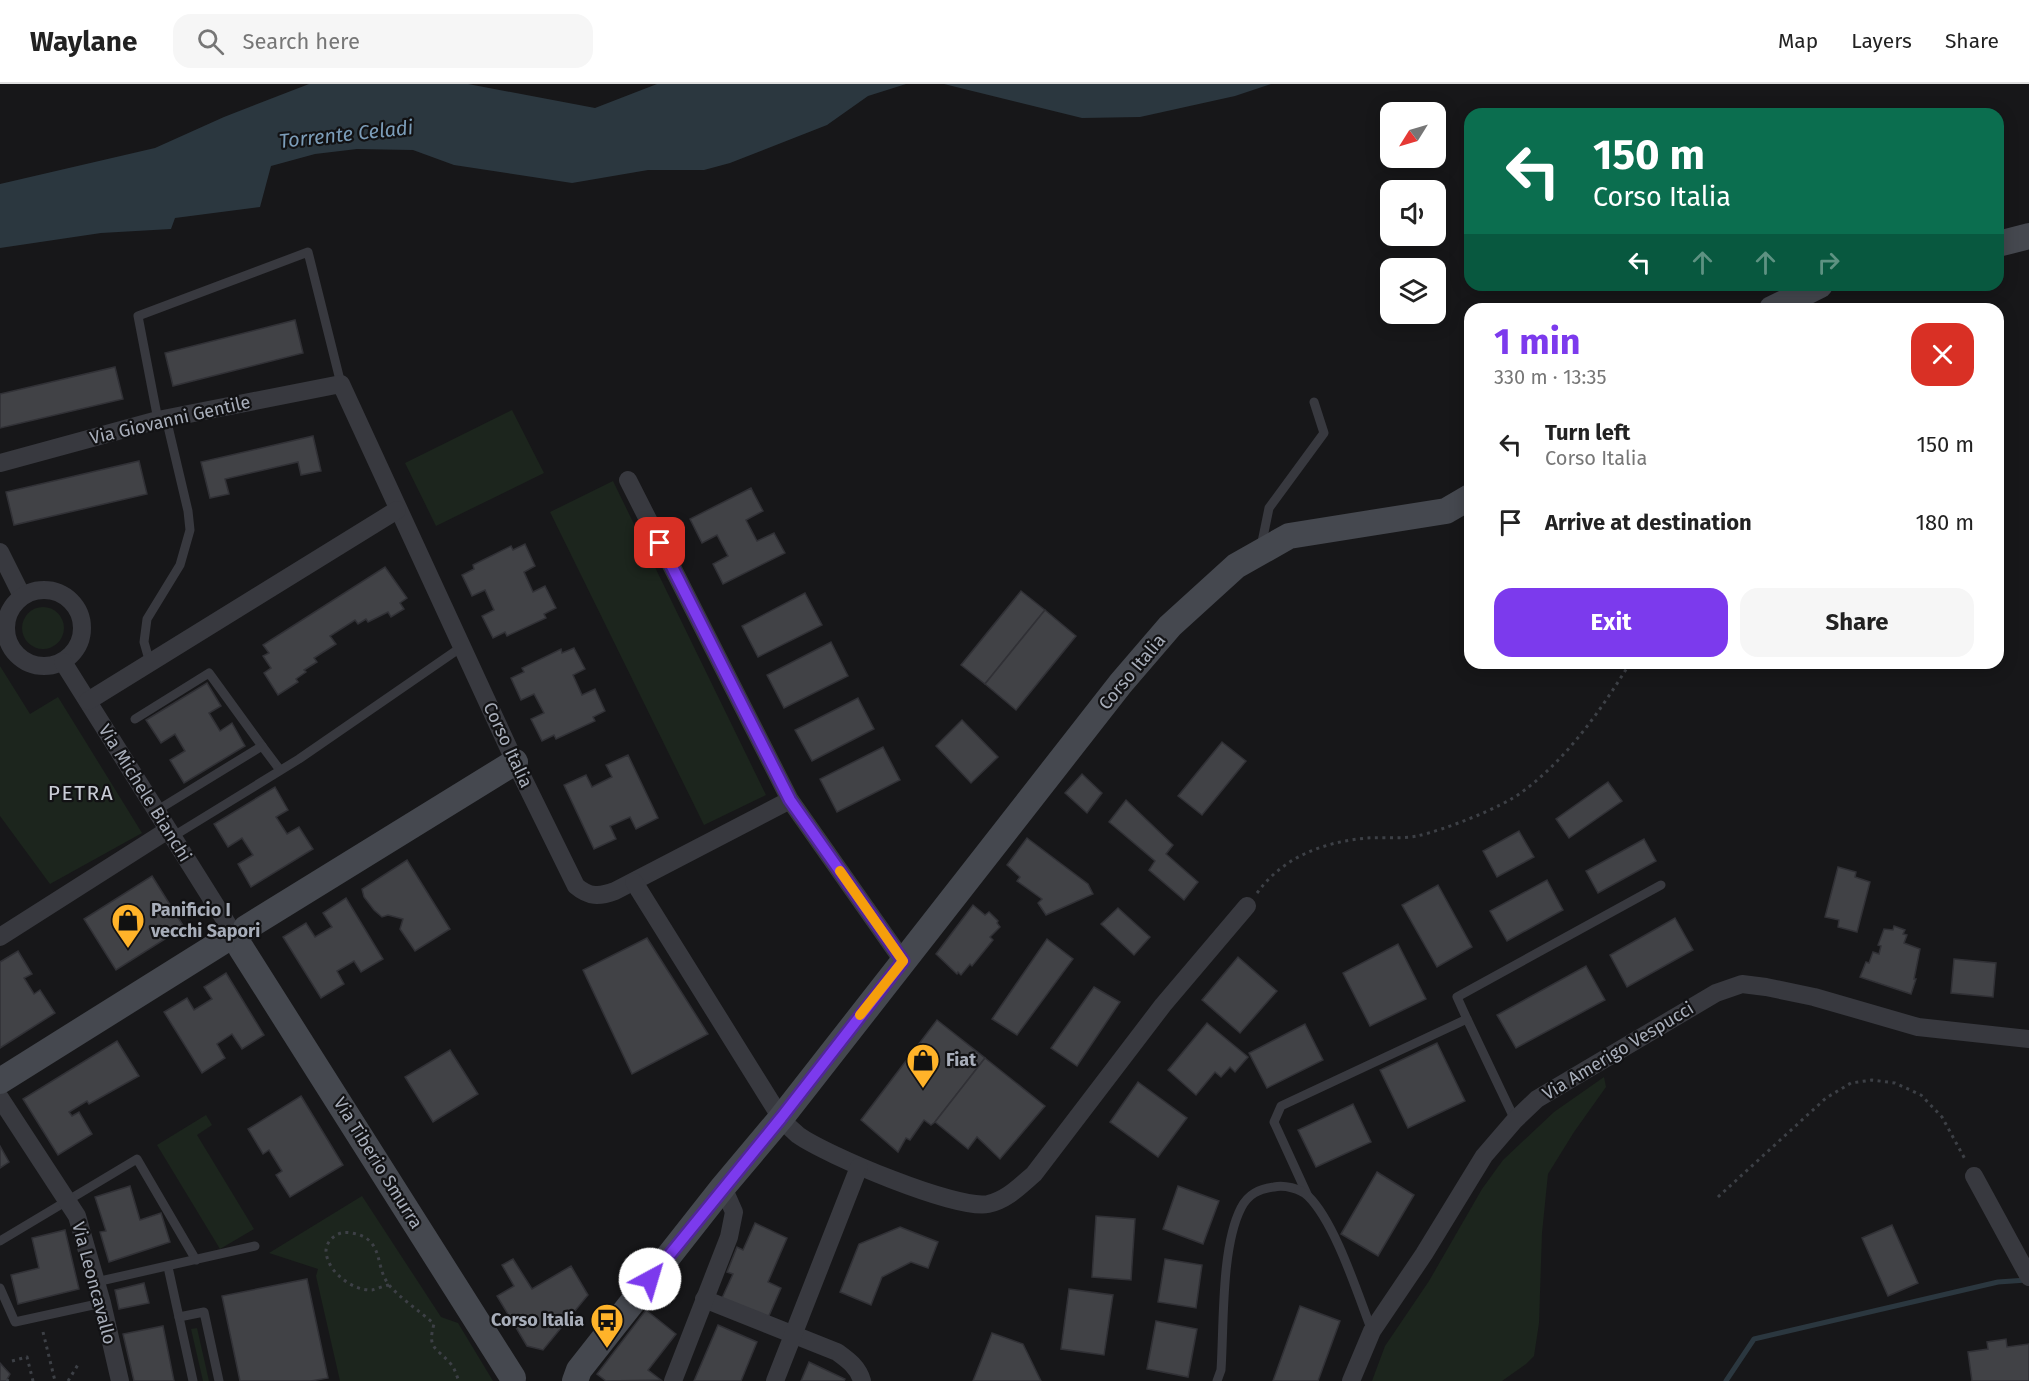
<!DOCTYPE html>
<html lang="en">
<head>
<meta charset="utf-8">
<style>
	:root { --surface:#fff; --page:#f6f6f6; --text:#222; --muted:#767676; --line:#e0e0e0; --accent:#7c3aed }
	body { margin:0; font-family:"Fira Sans",sans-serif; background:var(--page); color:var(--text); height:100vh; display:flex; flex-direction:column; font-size:22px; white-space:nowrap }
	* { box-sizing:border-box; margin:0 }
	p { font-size:20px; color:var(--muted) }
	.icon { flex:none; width:33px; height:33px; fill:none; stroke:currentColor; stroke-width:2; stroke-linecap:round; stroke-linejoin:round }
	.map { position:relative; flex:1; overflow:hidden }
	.drawer { position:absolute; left:1464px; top:219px; width:540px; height:366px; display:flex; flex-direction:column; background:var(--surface); border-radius:18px; box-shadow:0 3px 15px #0003 }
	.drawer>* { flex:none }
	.guide { position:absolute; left:1464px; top:24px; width:540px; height:183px; border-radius:18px; box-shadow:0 3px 15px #0003; background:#0b6e4f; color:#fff; overflow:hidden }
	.needle { width:39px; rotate:233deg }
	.tools { position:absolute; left:1380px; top:18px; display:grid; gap:12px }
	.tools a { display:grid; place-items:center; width:66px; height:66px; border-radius:12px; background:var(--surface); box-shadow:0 3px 15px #0003; font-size:30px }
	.pin { position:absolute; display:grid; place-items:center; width:51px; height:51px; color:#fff; margin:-26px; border-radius:12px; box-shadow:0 3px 9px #0006 }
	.me { position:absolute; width:66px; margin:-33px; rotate:39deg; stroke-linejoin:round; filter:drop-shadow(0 0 4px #0008) }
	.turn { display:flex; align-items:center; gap:21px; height:126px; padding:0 30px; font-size:27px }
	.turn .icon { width:78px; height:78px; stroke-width:2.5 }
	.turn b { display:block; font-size:42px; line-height:51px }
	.lanes { display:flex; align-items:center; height:57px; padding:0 30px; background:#0003; justify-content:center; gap:30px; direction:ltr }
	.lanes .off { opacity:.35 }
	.round { display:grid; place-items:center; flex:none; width:63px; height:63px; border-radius:18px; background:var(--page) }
	.summary { display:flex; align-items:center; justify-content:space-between; height:102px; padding:0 30px }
	h1 { font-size:36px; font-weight:700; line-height:45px; color:var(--accent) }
	.button { display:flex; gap:12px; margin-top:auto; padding:12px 30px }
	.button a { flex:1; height:69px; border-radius:18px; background:var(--accent); color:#fff; font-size:24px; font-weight:700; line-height:69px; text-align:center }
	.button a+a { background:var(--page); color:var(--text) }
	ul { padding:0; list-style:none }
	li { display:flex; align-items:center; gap:18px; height:78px; padding:0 30px }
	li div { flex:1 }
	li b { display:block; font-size:22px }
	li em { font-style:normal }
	header { display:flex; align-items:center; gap:36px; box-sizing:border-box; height:84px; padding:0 30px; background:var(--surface); border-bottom:2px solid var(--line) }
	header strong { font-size:28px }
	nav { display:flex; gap:33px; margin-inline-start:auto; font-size:21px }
	.search { width:420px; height:54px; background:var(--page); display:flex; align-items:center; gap:15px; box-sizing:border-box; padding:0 21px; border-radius:18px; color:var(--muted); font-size:22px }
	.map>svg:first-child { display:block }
	.green { fill:#1c251d }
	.water { fill:#2b373f }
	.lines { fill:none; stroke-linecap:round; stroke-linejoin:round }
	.stream { stroke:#2b373f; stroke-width:5 }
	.building { fill:#414246; stroke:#313136; stroke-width:1.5 }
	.path { stroke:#3d4046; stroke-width:3; stroke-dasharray:3 4.5; stroke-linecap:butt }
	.lane { stroke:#38393f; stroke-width:9 }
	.street { stroke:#38393f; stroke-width:18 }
	.secondary { stroke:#45484f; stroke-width:26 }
	.route-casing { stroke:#51269a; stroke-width:15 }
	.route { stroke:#7c3aed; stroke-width:10 }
	.slow { stroke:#f59e0b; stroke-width:10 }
	.labels { text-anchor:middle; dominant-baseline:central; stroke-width:4.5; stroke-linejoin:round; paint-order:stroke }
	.street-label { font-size:18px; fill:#a8aeba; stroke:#121214 }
	.poi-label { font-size:18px; font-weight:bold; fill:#a8aeba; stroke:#121214; text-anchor:start }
	.water-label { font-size:20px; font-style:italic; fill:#7c9db9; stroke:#121214 }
	.quarter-label { font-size:21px; letter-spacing:1.5px; fill:#c9cdd6; stroke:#121214 }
</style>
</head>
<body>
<header>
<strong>Waylane</strong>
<div class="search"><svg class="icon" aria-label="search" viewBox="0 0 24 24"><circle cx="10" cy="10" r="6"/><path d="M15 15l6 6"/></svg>Search here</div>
<nav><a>Map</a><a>Layers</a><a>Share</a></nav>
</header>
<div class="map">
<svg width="2029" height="1297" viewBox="0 0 2029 1297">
	<rect width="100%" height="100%" fill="#171719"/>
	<g class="green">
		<path d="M512,326l32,63 -108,53 -31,-63z"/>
		<path d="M613,397l153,314 -62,30 -154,-313z"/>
		<circle cx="43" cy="544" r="21"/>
		<path d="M0,582l30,48 28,-17 84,136 -92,51 -50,-68z"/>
		<path d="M1604,993l2,10 -32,45 -26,42 -6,59 -3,90 -5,33 -8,8 -24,17h-130l13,-35 44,-65 53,-92 21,-29 51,-48z"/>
		<path d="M206,1031l6,10 -15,10 57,94 -34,20 -63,-104z"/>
		<path d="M362,1112l79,121 17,6 35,58h-153l-24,-105 2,-7 -49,-16z"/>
		<path d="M197,1244l12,53h-6l-12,-52z"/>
	</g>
	<g class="water">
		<path d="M309,0h159l127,24 62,-24h249l-38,12 -41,29 -97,38 -26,7h-56l-76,13 -118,-18 -41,-15 -56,-1 -42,5 -44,12 -11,41 -85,11 -4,11 -70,4 -101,15v-64l155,-36 69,-31z"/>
		<path d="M944,0h327l-36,12 -95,21 -58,1z"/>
	</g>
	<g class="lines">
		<path class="stream" d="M1726,1297l28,-42 244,-57 29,-2"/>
	</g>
	<g class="building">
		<path d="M295,236l8,33 -130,33 -8,-33z"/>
		<path d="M115,283l8,32 -123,29v-34z"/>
		<path d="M313,352l8,35 -20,4 -3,-13 -73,17 4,15 -19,4 -9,-36z"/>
		<path d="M139,377l8,33 -133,31 -8,-33z"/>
		<path d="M751,404l12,23 -17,9 11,21 17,-8 11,20 -62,31 -10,-20 15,-8 -11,-21 -15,8 -12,-24z"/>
		<path d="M525,460l10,22 -11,6 9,20 12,-6 11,22 -12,6 2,4 -39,18 -2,-4 -12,6 -11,-22 12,-6 -9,-20 -13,6 -10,-21 12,-6 -1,-4 38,-19 2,4z"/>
		<path d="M385,483l22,31 -7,5 4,6 -13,8 -3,-5 -20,10 -2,-3 -8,5 -3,-4 -25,16 6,8 -22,14 3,4 -13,8 2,2 -10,7 2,3 -20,13 -14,-22 7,-5 -8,-12 6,-3 -6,-8z"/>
		<path d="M1021,507l24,19 -60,74 -24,-19z"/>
		<path d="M805,509l17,32 -64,32 -16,-31z"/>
		<path d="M1045,526l31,26 -60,74 -31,-26z"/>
		<path d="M831,558l17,34 -64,32 -17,-33z"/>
		<path d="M574,564l11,21 -12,6 9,20 13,-6 10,22 -12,6 2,4 -39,18 -2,-4 -12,6 -11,-22 13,-6 -10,-19 -13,6 -10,-22 13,-6 -2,-4 39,-19 1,4z"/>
		<path d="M207,599l14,23 -12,7 11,18 12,-8 13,23 -61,37 -14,-23 15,-9 -10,-17 -14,9 -15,-23z"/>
		<path d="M858,614l16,31 -62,32 -17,-31z"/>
		<path d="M962,636l36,37 -27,26 -35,-37z"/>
		<path d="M1222,658l24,19 -44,54 -24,-19z"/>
		<path d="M883,663l17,33 -63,32 -17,-33z"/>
		<path d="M628,671l30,63 -22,11 -6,-12 -20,9 6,13 -22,10 -30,-64 22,-10 6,12 20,-10 -6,-12z"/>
		<path d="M1082,690l20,19 -15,20 -22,-20z"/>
		<path d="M1608,698l14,19 -53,37 -13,-19z"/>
		<path d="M275,703l13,23 -12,7 11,17 12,-7 14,22 -62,38 -13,-23 15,-9 -11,-17 -14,9 -14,-23z"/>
		<path d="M1126,716l47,45 -7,9 32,28 -14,18 -35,-30 6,-9 -46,-39z"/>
		<path d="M1519,747l15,26 -37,20 -14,-26z"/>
		<path d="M1027,754l61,46 5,10 -47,21 -8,-12 4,-4 -25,-18 3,-4 -13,-12z"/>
		<path d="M1644,755l12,22 -58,32 -12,-22z"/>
		<path d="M407,776l43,69 -35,22 -15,-22 3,-10 -15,-4 -6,2 -8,-7 -10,-13 -2,-8z"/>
		<path d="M1838,783l18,5 -1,5 15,5 -13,50 -19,-5 1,-7 -14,-3z"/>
		<path d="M152,792l32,51 -68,43 -32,-51z"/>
		<path d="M1547,796l16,30 -56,31 -17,-30z"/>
		<path d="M1438,801l34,62 -35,20 -35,-62z"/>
		<path d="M346,814l37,61 -22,13 -7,-11 -17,10 7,13 -23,14 -38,-61 23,-14 9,14 17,-10 -9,-14z"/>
		<path d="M973,821l12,10 4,-3 9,9 -1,2 3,4 -10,10 3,3 -21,26 -2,-2 -9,11 -3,-3 -1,2 -21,-20z"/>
		<path d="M1118,824l32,29 -16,18 -33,-31z"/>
		<path d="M1675,834l18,32 -66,37 -17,-32z"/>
		<path d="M1894,842l11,4 -2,4 4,1 -3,8 16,6 -6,30h2l-5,15 -51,-17 6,-15 3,1 4,-11 6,2 2,-8 -3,-1 6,-16 9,1z"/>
		<path d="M647,854l61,96 -76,40 -49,-104z"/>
		<path d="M1047,855l26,20 -56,76 -25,-16z"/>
		<path d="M1398,860l28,55 -56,27 -27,-53z"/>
		<path d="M18,867l14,23 -8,4 10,16 6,-4 15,23 -55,35v-86z"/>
		<path d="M1238,873l39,34 -37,42 -38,-33z"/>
		<path d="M1954,875l42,4 -3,34 -42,-4z"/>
		<path d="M1586,882l19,34 -89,48 -19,-33z"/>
		<path d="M226,889l38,62 -22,14 -10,-15 -15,10 8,14 -23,15 -38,-61 23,-14 7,12 18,-11 -8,-12z"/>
		<path d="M1094,903l26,15 -43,64 -26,-18z"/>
		<path d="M937,936l48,38 -50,64 -4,3 -7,-5 -14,20 -4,-2 -8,14 -37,-32z"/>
		<path d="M1207,939l41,34 -13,15 -5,-5 -9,10 -6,-5 -19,23 -28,-25z"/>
		<path d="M1305,940l18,36 -56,28 -18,-35z"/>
		<path d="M117,957l22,35 -50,28 -2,-3 -18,11 3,4 7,-4 13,22 -34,21 -35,-56z"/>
		<path d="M1437,959l28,58 -57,27 -28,-58z"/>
		<path d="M450,966l28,44 -45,28 -28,-45z"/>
		<path d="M985,974l60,48 -45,53 -23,-22 -9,12 -33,-27z"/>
		<path d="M1138,998l49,36 -29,39 -48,-35z"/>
		<path d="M301,1012l42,69 -53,32 -14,-22 6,-4 -13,-21 -6,4 -15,-25z"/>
		<path d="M1353,1020l18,38 -55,25 -18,-37z"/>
		<path d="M0,1062l9,16 -9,6z"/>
		<path d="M1377,1088l37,23 -36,61 -37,-22z"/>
		<path d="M130,1102l10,34 21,-7 9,29 -61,20 -9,-30 6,-1 -11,-34z"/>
		<path d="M1178,1102l41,15 -16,43 -40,-15z"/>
		<path d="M1096,1132l39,3 -4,61 -39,-3z"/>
		<path d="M755,1139l32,15 -19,44 13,6 -13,30 -46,-20 11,-24 -6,-2 10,-25 6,3z"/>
		<path d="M1892,1141l26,58 -30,13 -26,-58z"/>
		<path d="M900,1143l38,15 -10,26 -17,-6 -29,15 -11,28 -31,-13 19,-48z"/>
		<path d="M65,1146l14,59 -61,15 -7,-29 28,-7 -7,-30z"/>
		<path d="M513,1175l19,30 39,-23 17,29 -45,55 -16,-4 -30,-50 17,-10 -12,-21z"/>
		<path d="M1165,1175l37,6 -6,43 -38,-6z"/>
		<path d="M307,1195l21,99 -17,3h-71l-18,-85z"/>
		<path d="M144,1199l5,20 -30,6 -4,-19z"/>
		<path d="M1069,1205l44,6 -9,60 -43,-6z"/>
		<path d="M1300,1222l40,15 -22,60h-45z"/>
		<path d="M646,1226l30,24 -28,36 13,10 -55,1 -9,-7z"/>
		<path d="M1156,1237l41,8 -9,48 -41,-8z"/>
		<path d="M718,1241l39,17 -16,39h-47z"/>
		<path d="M163,1242l11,55h-40l-11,-47z"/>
		<path d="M992,1249l31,11 18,37h-68z"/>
		<path d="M2006,1255l1,8 22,-3v37h-57l-4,-29 20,-3 -1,-7z"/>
		<path d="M809,1278l36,17 -1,2h-43z"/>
		<path d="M0,1279l10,11 -4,7h-6z"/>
	</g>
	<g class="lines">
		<g class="path">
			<path d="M1257,809c26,-36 66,-51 110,-55 16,-1 34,1 50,-2 27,-6 84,-28 105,-44 45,-33 79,-82 108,-129"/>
			<path d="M1718,1113l108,-99 25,-15 21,-3 23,3 26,12 21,22 24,44"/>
			<path d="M389,1201c-6,1 -12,4 -17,5 -19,1 -45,-18 -46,-39 0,-6 4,-12 9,-15 5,-4 11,-4 17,-3 33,6 22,33 37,52 13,15 31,26 45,39 -7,25 2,23 16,39 5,5 6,12 9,18"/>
			<path d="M43,1248l12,49"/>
			<path d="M12,1277l15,-4 6,24"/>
			<path d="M6,1296l3,1"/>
			<path d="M68,1297l11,-18"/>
		</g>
		<g class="lane">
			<path d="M158,336l-20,-104 170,-64 33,132"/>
			<path d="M1261,463l8,-39 55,-75 -10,-31"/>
			<path d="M150,579l-6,-21 3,-23 33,-54 10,-35 -2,-19 -22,-93"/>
			<path d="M135,635l74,-46 53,73"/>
			<path d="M156,727l106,-65 18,24"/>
			<path d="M172,753l127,-78 164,-113"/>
			<path d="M1467,935l48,101"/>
			<path d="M1307,1110l-33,-72 7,-16 186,-87 -10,-22 204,-112"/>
			<path d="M0,1157l137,-82 59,101"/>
			<path d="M168,1183l25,114"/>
			<path d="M96,1198l159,-36"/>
			<path d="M0,1204l15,34 87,-19"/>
			<path d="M179,1233l25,-5 15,69"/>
			<path d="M1217,1297l4,-11c3,-45 0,-123 20,-162 7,-14 18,-19 33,-21 10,-2 26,1 34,9 27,26 50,99 64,135"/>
		</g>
		<g class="street">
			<path d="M0,379l158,-43 183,-36 174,378 61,124c13,11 23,11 39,5l175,-91"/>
			<path d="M628,396l162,320 113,161"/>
			<path d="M0,468l22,44"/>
			<circle cx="44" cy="544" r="38"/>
			<path d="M63,578l165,263"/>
			<path d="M88,617l309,-191"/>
			<path d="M634,798l147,236c5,6 11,12 17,17 28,20 158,75 190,69 19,-4 32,-18 46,-30l129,-169 84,-99"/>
			<path d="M0,853l168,-107"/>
			<path d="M0,1014l77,118 25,87 18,78"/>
			<path d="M1974,1092l55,101"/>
			<path d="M704,1215l133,53c11,8 21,15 25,29"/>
			<path d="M673,1297l56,-144 5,-25 -11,-25"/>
			<path d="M775,1297l84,-214"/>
			<path d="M1351,1297l21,-50 52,-77 60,-98 31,-36 22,-21 179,-106 26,-9 24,3 48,10 104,30 111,12"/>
		</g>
		<g class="secondary">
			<path d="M1998,160l31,-8"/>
			<path d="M1772,225l48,-24"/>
			<path d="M246,844l269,-166"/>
			<path d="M241,864l272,430"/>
			<path d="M0,997l222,-139"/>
			<path d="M575,1297l4,-11 144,-183 58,-69 340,-435 49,-57 66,-60 53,-30 157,-25 24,-14"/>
		</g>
	</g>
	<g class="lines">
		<defs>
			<path id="route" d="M650,1195l131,-161 122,-157 -113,-161 -130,-257"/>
		</defs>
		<use href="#route" class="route-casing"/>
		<use href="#route" class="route"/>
		<path class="slow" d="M840,787l63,90 -43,54"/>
	</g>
	<defs>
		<symbol id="shop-pin" viewBox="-11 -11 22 30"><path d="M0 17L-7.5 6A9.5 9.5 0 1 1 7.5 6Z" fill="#ffb329" stroke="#121214"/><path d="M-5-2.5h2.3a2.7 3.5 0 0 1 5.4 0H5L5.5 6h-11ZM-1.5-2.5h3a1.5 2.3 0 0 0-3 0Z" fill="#111"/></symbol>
		<symbol id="bus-pin" viewBox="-11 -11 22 30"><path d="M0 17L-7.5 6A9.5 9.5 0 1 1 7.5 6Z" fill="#ffb329" stroke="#121214"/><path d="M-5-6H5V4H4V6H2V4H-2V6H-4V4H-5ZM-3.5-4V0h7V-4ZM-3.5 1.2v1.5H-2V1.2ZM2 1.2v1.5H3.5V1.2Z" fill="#111"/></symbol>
	</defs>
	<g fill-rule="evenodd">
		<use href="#shop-pin" x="109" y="817" width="38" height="52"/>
		<use href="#shop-pin" x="904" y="957" width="38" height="52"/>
		<use href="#bus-pin" x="588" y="1217" width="38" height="52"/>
	</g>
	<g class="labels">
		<g class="street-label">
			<text transform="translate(170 336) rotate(-13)">Via Giovanni Gentile</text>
			<text transform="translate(1132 588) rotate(-50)">Corso Italia</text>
			<text transform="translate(508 661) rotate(65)">Corso Italia</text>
			<text transform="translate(145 709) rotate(58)">Via Michele Bianchi</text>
			<text transform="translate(1618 967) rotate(-31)">Via Amerigo Vespucci</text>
			<text transform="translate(378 1079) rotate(58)">Via Tiberio Smurra</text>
			<text transform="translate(94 1199) rotate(75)">Via Leoncavallo</text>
		</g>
		<g class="poi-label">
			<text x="151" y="826">Panificio I<tspan x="151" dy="21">vecchi Sapori</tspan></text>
			<text x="946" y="976">Fiat</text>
			<text x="584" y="1236" text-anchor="end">Corso Italia</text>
		</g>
		<g class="water-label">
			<text transform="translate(346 50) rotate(-6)">Torrente Celadi</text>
		</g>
		<g class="quarter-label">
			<text x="81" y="709">PETRA</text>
		</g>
	</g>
</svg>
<div class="tools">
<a><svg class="needle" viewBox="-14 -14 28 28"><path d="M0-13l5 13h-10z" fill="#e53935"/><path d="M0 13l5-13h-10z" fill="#767676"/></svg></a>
<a><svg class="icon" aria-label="sound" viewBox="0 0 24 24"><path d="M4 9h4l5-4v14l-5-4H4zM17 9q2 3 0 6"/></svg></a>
<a><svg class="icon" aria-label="layers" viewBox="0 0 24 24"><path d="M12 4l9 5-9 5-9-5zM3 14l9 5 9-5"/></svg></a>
</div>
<div class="pin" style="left:660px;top:459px;background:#d93025"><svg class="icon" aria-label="arrive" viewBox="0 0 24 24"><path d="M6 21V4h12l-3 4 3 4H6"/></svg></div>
<svg class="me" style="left:650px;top:1195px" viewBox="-20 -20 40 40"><circle r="19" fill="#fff"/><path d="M0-13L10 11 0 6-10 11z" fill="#7c3aed"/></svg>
<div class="guide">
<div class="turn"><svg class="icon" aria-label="left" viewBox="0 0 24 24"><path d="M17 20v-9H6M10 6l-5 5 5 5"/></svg><div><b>150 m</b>Corso Italia</div></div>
<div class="lanes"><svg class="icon" aria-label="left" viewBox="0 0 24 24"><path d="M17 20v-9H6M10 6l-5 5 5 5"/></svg><svg class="icon off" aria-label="ahead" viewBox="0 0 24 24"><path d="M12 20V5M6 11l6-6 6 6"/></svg><svg class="icon off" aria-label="ahead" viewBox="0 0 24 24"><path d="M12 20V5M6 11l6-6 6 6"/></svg><svg class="icon off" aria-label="right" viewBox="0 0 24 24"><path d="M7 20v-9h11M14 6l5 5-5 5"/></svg></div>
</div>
<section class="drawer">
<div class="summary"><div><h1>1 min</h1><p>330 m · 13:35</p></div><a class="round" style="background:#d93025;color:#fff"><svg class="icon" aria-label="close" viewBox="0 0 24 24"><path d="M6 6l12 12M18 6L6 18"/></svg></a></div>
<ul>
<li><svg class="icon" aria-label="left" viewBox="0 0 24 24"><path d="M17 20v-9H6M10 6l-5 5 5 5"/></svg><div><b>Turn left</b><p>Corso Italia</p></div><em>150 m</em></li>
<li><svg class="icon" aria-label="arrive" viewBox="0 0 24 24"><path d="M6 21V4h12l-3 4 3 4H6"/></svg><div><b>Arrive at destination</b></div><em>180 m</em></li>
</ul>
<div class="button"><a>Exit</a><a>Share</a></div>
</section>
</div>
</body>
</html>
